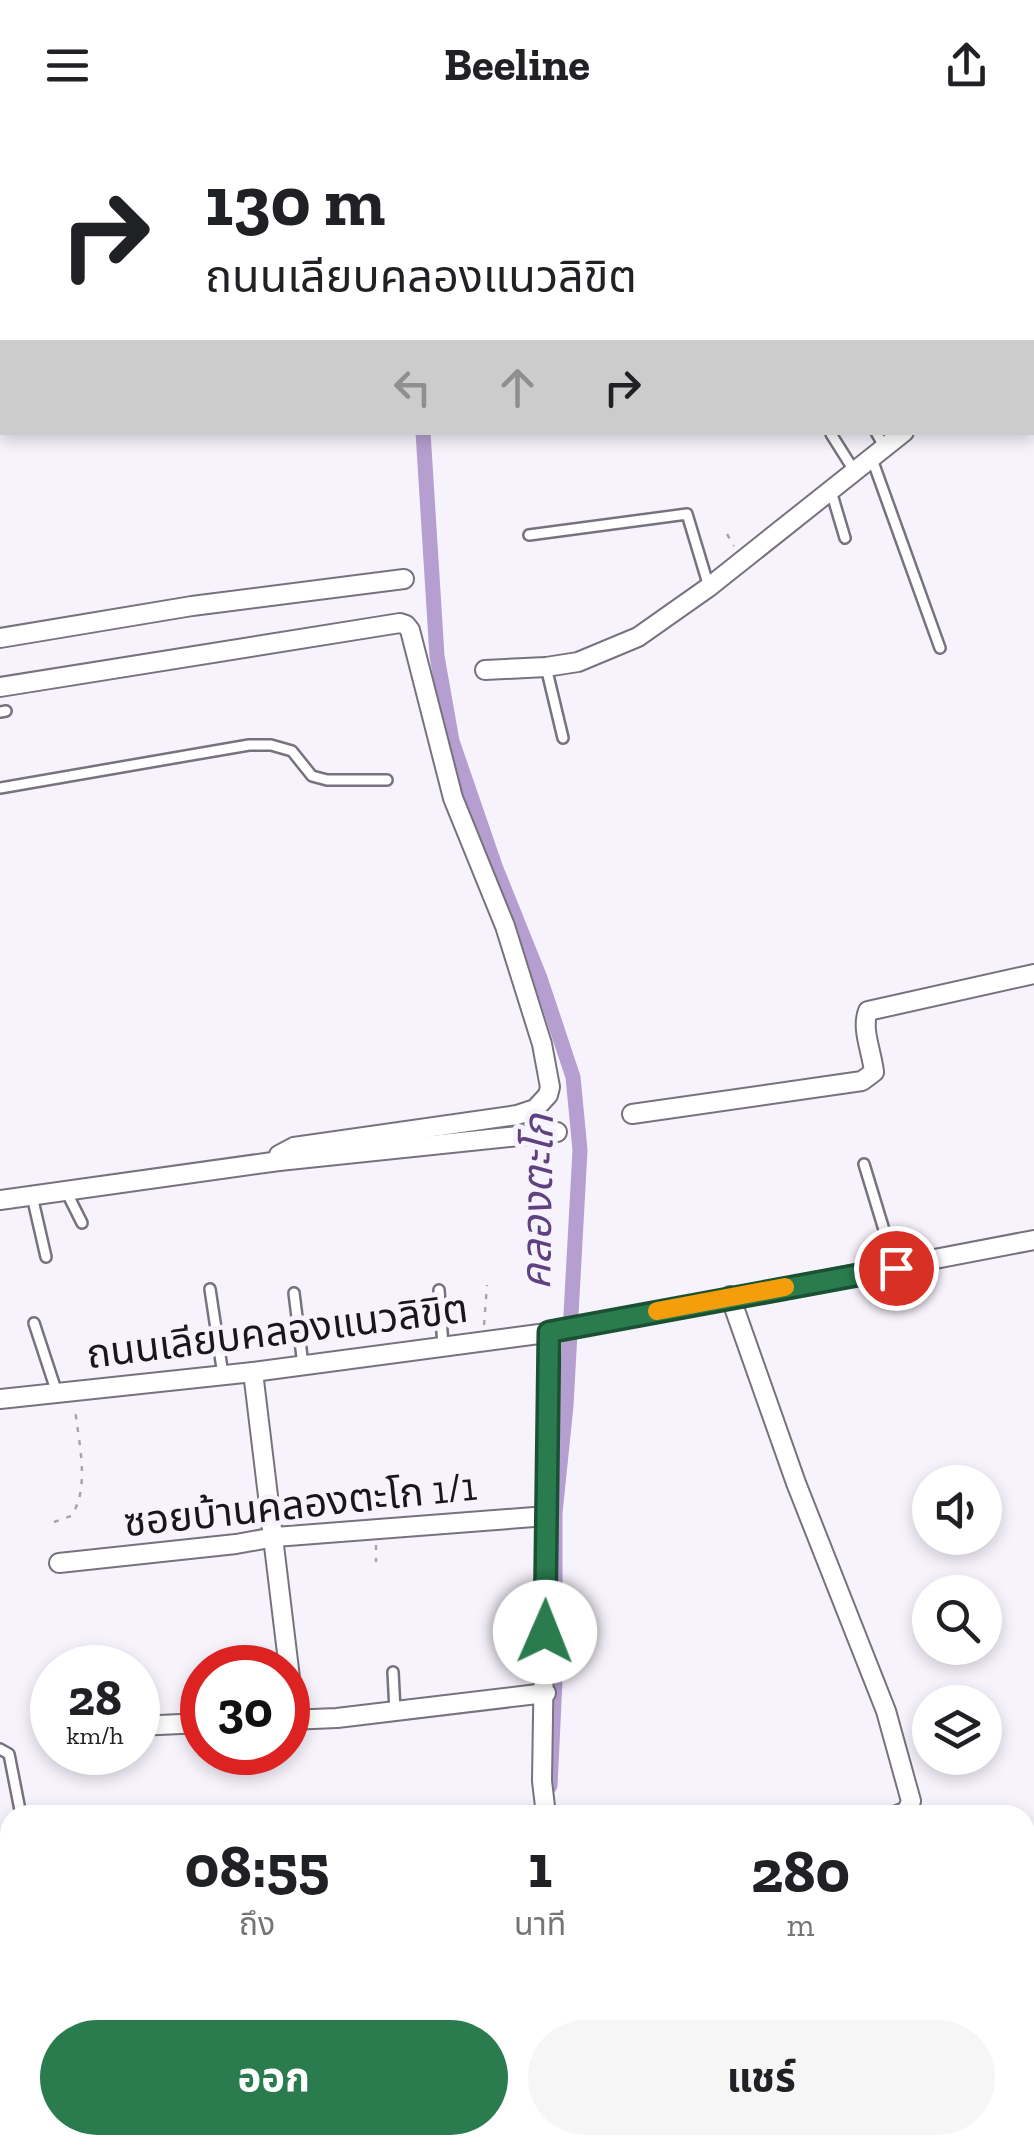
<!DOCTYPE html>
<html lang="th">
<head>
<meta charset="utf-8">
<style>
	:root { --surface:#fff; --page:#f6f6f6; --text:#202124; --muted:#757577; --accent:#2a7c4e }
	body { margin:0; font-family:"Zilla Slab","Noto Sans Thai",serif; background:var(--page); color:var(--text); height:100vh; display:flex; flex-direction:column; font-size:38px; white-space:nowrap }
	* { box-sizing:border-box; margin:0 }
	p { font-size:32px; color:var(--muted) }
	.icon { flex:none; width:55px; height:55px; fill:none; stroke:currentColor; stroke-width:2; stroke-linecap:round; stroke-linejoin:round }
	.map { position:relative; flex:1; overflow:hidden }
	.drawer { position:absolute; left:0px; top:1675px; width:1035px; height:350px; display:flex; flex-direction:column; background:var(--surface); border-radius:30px 30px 0 0; box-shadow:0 5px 15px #0003 }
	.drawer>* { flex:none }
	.hud { position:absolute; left:0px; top:0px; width:1035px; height:305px; box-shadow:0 5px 15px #0003; background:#fff; color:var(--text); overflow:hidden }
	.buttons { position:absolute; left:912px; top:1335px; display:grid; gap:20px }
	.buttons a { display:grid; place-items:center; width:90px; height:90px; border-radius:50%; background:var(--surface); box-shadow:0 5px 15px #0003; font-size:50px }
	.speed { position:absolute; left:30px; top:1515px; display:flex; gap:20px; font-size:50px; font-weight:700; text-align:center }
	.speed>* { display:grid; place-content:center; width:130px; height:130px; border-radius:50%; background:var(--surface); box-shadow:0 5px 15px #0003; line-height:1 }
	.speed small { font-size:25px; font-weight:400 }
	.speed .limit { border:15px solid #d22; background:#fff; color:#111 }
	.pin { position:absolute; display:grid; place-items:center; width:85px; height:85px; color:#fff; margin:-42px; border:5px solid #fff; border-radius:50%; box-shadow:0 2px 10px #0007 }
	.me { position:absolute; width:110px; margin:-55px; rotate:1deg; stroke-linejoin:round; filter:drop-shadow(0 0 8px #0008) }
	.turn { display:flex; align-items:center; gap:35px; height:210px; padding:0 40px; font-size:45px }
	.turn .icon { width:130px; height:130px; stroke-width:2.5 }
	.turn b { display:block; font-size:70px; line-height:85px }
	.lanes { display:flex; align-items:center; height:95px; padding:0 40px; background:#0003; justify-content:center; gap:50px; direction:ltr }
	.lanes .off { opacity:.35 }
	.eta { display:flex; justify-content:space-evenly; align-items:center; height:170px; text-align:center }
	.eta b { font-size:60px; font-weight:700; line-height:70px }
	.cta { display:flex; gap:20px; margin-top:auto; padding:20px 40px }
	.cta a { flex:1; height:115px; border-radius:60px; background:var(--accent); color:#fff; font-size:40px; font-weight:700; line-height:115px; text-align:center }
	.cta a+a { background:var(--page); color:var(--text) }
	header { display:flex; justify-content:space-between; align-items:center; height:130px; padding:0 40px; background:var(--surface); font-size:45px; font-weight:700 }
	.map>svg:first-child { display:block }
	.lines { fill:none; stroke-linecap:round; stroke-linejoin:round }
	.canal { stroke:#b59fd0; stroke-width:15 }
	.service-casing { stroke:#77727e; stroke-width:14 }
	.minor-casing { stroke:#77727e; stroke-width:22 }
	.path { stroke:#a7a4ac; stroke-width:2.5; stroke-dasharray:5 8; stroke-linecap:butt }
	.service { stroke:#fff; stroke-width:9 }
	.minor { stroke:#fff; stroke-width:18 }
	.route-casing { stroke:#1b5133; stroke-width:25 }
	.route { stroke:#2a7c4e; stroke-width:18 }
	.slow { stroke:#f59e0b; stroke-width:18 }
	.labels { text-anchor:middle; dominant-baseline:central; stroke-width:10; stroke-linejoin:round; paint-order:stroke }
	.street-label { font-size:40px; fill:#18161b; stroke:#f7f3fd }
	.water-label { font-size:42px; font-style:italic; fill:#60417f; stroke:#f7f3fd }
</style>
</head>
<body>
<header><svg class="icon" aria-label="menu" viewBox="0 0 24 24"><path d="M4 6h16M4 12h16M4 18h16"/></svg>Beeline<svg class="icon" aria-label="share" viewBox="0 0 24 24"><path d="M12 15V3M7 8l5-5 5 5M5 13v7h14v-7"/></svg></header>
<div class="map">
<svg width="1034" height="2025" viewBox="0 0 1034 2025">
	<rect width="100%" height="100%" fill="#f7f3fd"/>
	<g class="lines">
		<g class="canal">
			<path d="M360,0l1,2"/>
			<path d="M423,302l14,224 15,85 43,125 45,112 33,99 7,73 -14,256 -11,107v168l-5,105"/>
			<path d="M530,2025l3,-10"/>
		</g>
		<defs>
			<g id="service">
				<path d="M1032,263l2,-1"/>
				<path d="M876,302l9,16"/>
				<path d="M831,304l24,38"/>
				<path d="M872,329l68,189"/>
				<path d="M831,361l14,47"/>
				<path d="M529,405l158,-21 22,73"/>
				<path d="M546,537l17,71"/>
				<path d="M0,582l6,-1"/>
				<path d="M0,658l249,-43h22l21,6 20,25 15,4h60"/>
				<path d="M864,1034l31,102"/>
				<path d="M66,1061l16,32"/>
				<path d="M32,1066l14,61"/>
				<path d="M210,1159l13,86"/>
				<path d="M439,1160l4,56"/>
				<path d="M294,1163l9,72"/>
				<path d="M34,1193l23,70"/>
				<path d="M393,1542l2,39"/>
				<path d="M0,1619l9,5 12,61"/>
				<path d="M1029,1875l5,3"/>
			</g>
			<g id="minor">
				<path d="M338,0v2"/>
				<path d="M1003,0l1,2"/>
				<path d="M1032,67l2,4"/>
				<path d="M1032,202l2,-1"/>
				<path d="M0,253l2,-1"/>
				<path d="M0,508l192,-32 212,-27"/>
				<path d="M485,540l61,-3 32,-5 60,-25 71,-50 195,-155"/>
				<path d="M0,557l400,-64 6,2 4,5 43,168 52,128 37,118 8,43 -2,8 -13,14 -18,6 -223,32 -15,8v6"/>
				<path d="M632,984l230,-33 12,-9c-2,-20 -13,-43 -6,-61l166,-37"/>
				<path d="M0,1070l279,-39 278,-29"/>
				<path d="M730,1166l66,187 90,228 25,90 -4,10 -10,4"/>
				<path d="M253,1242l42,347"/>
				<path d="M0,1269l253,-27 301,-40 480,-92"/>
				<path d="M59,1433l177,-19 39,-7 272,-21"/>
				<path d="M288,1590l49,-2 209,-25"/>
				<path d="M138,1596l64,-3"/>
				<path d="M546,1685l-4,-34 7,-449"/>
				<path d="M0,1970l10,-2"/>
				<path d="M1025,1978l9,-4"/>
				<path d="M71,2015l1,10"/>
				<path d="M571,2015l34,10"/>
				<path d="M895,2015l30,10"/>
				<path d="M544,2025l4,-10"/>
				<path d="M660,2025l4,-10"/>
				<path d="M786,2025l1,-10"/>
				<path d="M955,2025l1,-10"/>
			</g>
		</defs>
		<use href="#service" class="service-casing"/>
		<use href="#minor" class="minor-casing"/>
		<g class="path">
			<path d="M525,0l1,2"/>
			<path d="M615,2l4,-2"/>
			<path d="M727,404l7,12"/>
			<path d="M484,1195l3,-40"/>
			<path d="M233,1388l1,10"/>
			<path d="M54,1392l17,-6c20,-28 7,-76 4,-108"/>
			<path d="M376,1415v17"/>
		</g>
		<use href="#service" class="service"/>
		<use href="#minor" class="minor"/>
	</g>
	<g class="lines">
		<defs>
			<path id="route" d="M545,1502l4,-300 347,-64"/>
		</defs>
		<use href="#route" class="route-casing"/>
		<use href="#route" class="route"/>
		<path class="slow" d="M657,1181l128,-24"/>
	</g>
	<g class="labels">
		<g class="street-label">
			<text transform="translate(277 1201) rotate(-7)">ถนนเลียบคลองแนวลิขิต</text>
			<text transform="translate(300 1374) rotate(-6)">ซอยบ้านคลองตะโก 1/1</text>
		</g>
		<g class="water-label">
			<text transform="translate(537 1072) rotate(-89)">คลองตะโก</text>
		</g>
	</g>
</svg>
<div class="buttons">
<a><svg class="icon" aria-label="sound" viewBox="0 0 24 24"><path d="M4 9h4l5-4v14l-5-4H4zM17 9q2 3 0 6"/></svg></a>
<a><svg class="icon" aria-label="search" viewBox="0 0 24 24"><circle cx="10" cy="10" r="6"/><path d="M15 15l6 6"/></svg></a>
<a><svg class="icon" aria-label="layers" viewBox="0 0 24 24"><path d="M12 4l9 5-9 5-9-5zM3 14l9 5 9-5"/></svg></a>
</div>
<div class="speed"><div>28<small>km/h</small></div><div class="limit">30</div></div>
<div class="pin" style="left:896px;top:1138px;background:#d93025"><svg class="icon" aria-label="arrive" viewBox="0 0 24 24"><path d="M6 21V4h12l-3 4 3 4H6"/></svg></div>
<svg class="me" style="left:545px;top:1502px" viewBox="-20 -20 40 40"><circle r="19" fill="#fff"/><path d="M0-13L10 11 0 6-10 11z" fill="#2a7c4e"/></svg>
<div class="hud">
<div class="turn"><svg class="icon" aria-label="right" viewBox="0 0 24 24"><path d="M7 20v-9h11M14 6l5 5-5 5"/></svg><div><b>130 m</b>ถนนเลียบคลองแนวลิขิต</div></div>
<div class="lanes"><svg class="icon off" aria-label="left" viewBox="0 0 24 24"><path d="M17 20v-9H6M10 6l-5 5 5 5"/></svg><svg class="icon off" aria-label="ahead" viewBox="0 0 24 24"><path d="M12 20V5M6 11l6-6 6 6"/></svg><svg class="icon" aria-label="right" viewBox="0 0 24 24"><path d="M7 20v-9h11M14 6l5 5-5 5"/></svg></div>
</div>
<section class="drawer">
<div class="eta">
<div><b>08:55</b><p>ถึง</p></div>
<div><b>1</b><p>นาที</p></div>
<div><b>280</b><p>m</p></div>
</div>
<div class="cta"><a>ออก</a><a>แชร์</a></div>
</section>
</div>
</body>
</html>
